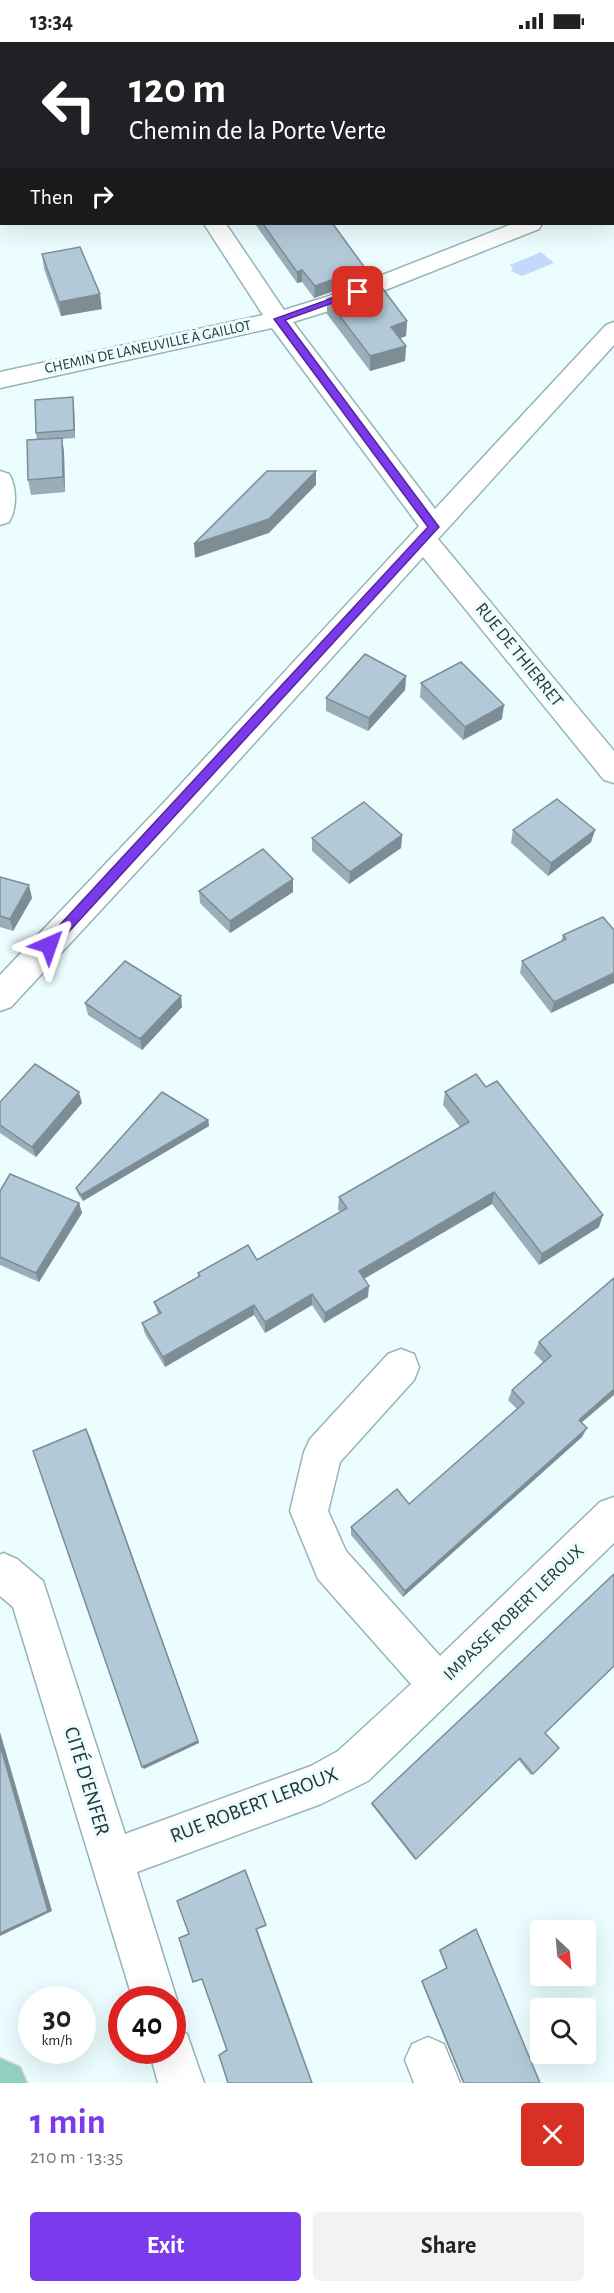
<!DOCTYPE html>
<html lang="en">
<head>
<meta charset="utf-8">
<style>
	:root { --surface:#fff; --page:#f2f2f2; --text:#222; --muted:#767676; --accent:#7c3aed }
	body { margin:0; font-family:"Alegreya Sans",sans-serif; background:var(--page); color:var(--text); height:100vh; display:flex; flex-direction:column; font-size:22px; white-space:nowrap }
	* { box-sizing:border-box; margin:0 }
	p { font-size:20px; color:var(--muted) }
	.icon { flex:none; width:33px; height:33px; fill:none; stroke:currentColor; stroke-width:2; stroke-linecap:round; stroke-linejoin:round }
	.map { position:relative; height:2041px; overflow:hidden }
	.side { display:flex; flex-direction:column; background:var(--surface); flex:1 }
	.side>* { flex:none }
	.banner { position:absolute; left:0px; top:0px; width:615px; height:183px; box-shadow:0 6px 24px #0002; background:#202124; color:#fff; overflow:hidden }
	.needle { width:39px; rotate:154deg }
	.buttons { position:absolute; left:530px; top:1878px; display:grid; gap:12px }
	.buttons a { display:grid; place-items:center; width:66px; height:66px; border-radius:6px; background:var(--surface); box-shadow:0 6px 24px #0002; font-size:30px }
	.speed { position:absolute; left:18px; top:1944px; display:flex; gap:12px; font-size:30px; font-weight:700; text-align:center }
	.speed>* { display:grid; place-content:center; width:78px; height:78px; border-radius:50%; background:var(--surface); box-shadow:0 6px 24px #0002; line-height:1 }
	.speed small { font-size:15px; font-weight:400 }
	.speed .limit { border:9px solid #d22; background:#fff; color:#111 }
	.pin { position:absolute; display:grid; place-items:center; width:51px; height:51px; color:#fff; margin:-26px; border-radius:12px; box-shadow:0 3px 9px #0006 }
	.me { position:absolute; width:66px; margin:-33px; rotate:43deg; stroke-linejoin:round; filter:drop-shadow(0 0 4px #0008) }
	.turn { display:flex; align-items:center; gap:21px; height:126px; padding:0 30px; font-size:27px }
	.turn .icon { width:78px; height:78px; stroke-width:2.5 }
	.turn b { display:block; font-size:42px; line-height:51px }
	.then { display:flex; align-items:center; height:57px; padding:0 30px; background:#0003; gap:12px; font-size:22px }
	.round { display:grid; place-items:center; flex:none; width:63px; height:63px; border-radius:6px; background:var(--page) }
	.headline { display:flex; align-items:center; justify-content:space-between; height:102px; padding:0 30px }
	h1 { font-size:36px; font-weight:700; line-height:45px; color:var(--accent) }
	.button { display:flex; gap:12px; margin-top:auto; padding:12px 30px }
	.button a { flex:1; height:69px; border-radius:6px; background:var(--accent); color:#fff; font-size:24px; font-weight:700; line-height:69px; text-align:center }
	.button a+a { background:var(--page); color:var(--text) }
	.status { display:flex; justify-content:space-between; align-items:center; height:42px; padding:0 30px; background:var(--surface); direction:ltr }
	.status svg { height:16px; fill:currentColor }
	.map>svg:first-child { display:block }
	.water { fill:#c4d8fb }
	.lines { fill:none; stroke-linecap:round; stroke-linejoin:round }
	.minor-casing { stroke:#96b4b6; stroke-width:3 }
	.major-casing { stroke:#d8dbdb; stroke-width:3 }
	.minor { fill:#fff; fill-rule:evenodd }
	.major { fill:#92d0bf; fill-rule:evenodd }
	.wall { fill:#99aeb9 }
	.shaded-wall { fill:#7d8d96 }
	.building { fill:#b2cad7; stroke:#7d8d96; stroke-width:1.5 }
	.route { fill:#7c3aed; stroke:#51269a; stroke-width:1.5 }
	.labels { text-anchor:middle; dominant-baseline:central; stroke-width:6; stroke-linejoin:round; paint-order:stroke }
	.far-street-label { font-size:15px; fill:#293536; stroke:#ebfdff }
	.street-label { font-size:18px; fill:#293536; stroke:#ebfdff }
	.near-street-label { font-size:21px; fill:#293536; stroke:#ebfdff }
</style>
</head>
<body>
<div class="status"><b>13:34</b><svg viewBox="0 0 49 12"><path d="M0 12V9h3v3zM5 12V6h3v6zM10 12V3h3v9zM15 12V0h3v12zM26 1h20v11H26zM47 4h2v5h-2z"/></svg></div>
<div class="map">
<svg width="614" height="2041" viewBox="0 0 614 2041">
	<rect width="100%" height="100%" fill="#ebfdff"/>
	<path class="water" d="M541,210l13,11 -32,13 -11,-5 2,-3 -3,-3z"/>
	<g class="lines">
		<defs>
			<g id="minor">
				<rect x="0" y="19" width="2" height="13"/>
				<path d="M204,182h22l58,86 45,-14 183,-72h30l-3,5 -194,77 -52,16 142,187 171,-184 8,-3v23l-176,194 176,212v32l-10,-3 -181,-223 -232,256 -180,194 -11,4v-36l169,-178 250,-271 -147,-198 -272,60v-16l263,-57z"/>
				<path d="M0,429l9,3c8,13 8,35 0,48l-9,3z"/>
				<path d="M401,1307l13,5 5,13 -5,13 -74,82 -12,49 18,40 94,105 160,-154 14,-5v46l-246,238 -47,23 -184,68 40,128 -5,12v-12h-39l-120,-393 -13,-11v-41l3,-2 14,6 26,22 82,253 186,-68 27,-15 73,-67 -93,-105 -28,-68 14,-59 6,-13 78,-85z"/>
				<path d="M172,1986l15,6 17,49h-46l-9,-33h23z"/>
				<path d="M428,1995l16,7 16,39h-46l-9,-23 7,-16z"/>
			</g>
			<path id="major" d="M0,2016l20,9 7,16h-27z"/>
		</defs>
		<use href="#minor" class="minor-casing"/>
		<use href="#major" class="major-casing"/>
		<use href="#minor" class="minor"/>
		<use href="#major" class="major"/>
	</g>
	<g class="wall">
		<path d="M255,182h78l32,44v12l-51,18 -12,-16 -5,1z"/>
		<path d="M42,212l60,55 -41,7 -17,-47z"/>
		<path d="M327,257l80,22 -1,15 -6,2 6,8 -1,15 -35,10 -43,-57z"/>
		<path d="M74,363l1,33 -13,1 2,13 1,40 -34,3 -3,-15 9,-40 -1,-7z"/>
		<path d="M406,634l-1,14 -37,41 -42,-20v-13z"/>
		<path d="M421,641l81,36 -39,21 -43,-43z"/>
		<path d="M513,788h82l-4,12 -43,34 -37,-33z"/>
		<path d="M402,793l-1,13 -52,36 -37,-33v-13z"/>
		<path d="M0,835l32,21 -19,33 -13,-4z"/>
		<path d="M293,837v13l-63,41 -30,-30 -1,-12z"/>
		<path d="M603,875l-52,96 -31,-40 2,-12 39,-19 2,-7z"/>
		<path d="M181,954l1,11 -40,43 -54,-35 -3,-12z"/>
		<path d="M445,1050l154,135 -60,38 -47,-61 -128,75 4,18 -44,26 -12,-18 -47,28 -11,-18 -89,52 -20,-33 -3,-11 16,-9 -4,-12 44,-25v-4l59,-13 83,-48 -2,-3 1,-12 121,-70 -17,-22z"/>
		<path d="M0,1060l82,1 -46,54 -36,-24z"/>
		<path d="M208,1078l1,6 -126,75 -5,-7 -2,-6z"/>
		<path d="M0,1149l79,12 3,10 -43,69 -39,-17z"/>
		<path d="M614,1236l-32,145v14l-179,160 -52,-62v-8l58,-23 108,-95 -9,-9 4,-10 31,-28 -9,-9 5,-11z"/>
		<path d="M545,1691l14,15 -28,27 -13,-16 -103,101 -44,-56 1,-1z"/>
		<path d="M474,1887h2l64,154h-77l-42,-102 25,-13 -7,-18z"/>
	</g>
	<g class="shaded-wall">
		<path d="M365,226v12l-51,18 1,-12z"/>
		<path d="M302,228v12l-5,1v-11z"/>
		<path d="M100,252l2,15 -41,7 -2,-14z"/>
		<path d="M407,279l-1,15 -15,6v-15z"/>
		<path d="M406,304l-1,15 -35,10v-15z"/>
		<path d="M73,355l1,8 1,33 -1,-8z"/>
		<path d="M62,396l2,14 1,40 -2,-15z"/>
		<path d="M316,429v14l-47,48 -74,25 -1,-14z"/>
		<path d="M406,634l-1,14 -37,41 1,-13z"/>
		<path d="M504,663l-2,14 -39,21 2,-13z"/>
		<path d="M595,788l-4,12 -43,34 3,-13z"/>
		<path d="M402,793l-1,13 -52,36 1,-12z"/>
		<path d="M293,837v13l-63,41v-12z"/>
		<path d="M29,843l3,13 -19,33 -3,-12z"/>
		<path d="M614,931v10l-63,30 3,-11z"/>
		<path d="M181,954l1,11 -40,43 -2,-11z"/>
		<path d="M79,1050l3,11 -46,54 -4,-10z"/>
		<path d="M208,1078l1,6 -126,75 -2,-6z"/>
		<path d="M494,1150l-2,12 -134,78 1,-11z"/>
		<path d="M79,1161l3,10 -43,69 -3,-9z"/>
		<path d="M603,1173l-4,12 -60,38 3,-11z"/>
		<path d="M369,1244l-1,11 -44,26 1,-10z"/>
		<path d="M312,1252v11l-47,28v-11z"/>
		<path d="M254,1263v10l-89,52 -2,-10z"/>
		<path d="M614,1347v6l-40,34 5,-9z"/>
		<path d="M587,1386l-5,9 -179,160 2,-6z"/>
		<path d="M89,1392l110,309 -55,26 -2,-2z"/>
		<path d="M0,1690l52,179 -52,25z"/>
		<path d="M246,1829l20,55 -9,3 56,154 -57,-154z"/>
	</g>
	<g class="building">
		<path d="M263,182h70l32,44 -50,18 -13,-16 -5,2z"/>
		<path d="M80,205l20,47 -41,8 -17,-48z"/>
		<path d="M377,239l30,40 -16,6 15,19 -36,10 -43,-57z"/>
		<path d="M73,355l1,33 -38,3 -1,-33z"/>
		<path d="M62,396l1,39 -35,3 -1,-40z"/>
		<path d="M267,429h49l-47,48 -75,25z"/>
		<path d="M365,612l41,22 -37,42 -43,-20z"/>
		<path d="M461,620l43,43 -39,22 -44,-44z"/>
		<path d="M557,757l38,31 -44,33 -38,-33z"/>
		<path d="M364,760l38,33 -52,37 -38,-34z"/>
		<path d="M263,807l30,30 -63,42 -31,-30z"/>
		<path d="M0,835l29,8 -19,34 -10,-3z"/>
		<path d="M603,875l11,13v43l-60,29 -32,-41 44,-22 -3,-4z"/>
		<path d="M125,919l56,35 -41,43 -55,-36z"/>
		<path d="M35,1022l44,28 -47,55 -32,-22v-23z"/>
		<path d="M476,1032l10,13 11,-6 106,134 -61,39 -48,-62 -135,79 10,15 -44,27 -13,-19 -47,28 -11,-17 -91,52 -21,-34 19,-10 -7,-11 46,-26 -2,-3 50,-28 9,15 90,-52 -8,-11 130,-75 -24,-30z"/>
		<path d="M162,1050l46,28 -127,75 -5,-7z"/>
		<path d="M10,1132l69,29 -43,70 -36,-16v-66z"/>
		<path d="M614,1236v111l-35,31 8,8 -182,163 -54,-64 46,-38 12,15 115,-101 -12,-13 39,-34 -12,-14z"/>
		<path d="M86,1387l112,312 -56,26 -109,-316z"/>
		<path d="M614,1532v92l-69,67 14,15 -26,26 -13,-16 -104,101 -44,-56z"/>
		<path d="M0,1703l48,166 -48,22z"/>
		<path d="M245,1828l21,55 -10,4 56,154h-84l-9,-28 8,-5 -25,-71 -9,3 -14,-44 10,-4 -12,-33z"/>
		<path d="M476,1887l64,154h-76l-42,-102 25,-13 -7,-18z"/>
	</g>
	<path class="route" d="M355,248l8,2 -78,28 154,207 -385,421h-9l-2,-3 2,-4 383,-414 -154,-208z"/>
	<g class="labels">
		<g class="far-street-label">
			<text transform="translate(148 305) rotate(-12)">CHEMIN DE LANEUVILLE À GAILLOT</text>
		</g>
		<g class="street-label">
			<text transform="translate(519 613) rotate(51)">RUE DE THIERRET</text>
			<text transform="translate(514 1571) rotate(-44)">IMPASSE ROBERT LEROUX</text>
		</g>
		<g class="near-street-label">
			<text transform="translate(87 1739) rotate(73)">CITÉ D'ENFER</text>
			<text transform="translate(254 1763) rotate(-21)">RUE ROBERT LEROUX</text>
		</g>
	</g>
</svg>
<div class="buttons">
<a><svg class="needle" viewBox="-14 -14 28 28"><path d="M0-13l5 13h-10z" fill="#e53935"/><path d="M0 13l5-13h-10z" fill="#767676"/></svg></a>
<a><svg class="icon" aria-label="search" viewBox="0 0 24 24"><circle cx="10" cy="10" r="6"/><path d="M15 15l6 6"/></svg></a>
</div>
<div class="speed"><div>30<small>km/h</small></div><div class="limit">40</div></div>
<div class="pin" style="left:358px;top:250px;background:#d93025"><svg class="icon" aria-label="arrive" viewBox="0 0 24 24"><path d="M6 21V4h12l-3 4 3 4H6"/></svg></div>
<svg class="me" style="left:49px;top:903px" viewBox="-20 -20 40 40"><path d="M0-17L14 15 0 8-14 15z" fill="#7c3aed" stroke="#fff" stroke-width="4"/></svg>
<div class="banner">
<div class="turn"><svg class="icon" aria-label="left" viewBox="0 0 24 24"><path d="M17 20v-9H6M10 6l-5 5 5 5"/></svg><div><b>120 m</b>Chemin de la Porte Verte</div></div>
<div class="then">Then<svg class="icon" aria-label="right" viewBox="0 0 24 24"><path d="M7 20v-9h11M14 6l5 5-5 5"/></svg></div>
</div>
</div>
<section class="side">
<div class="headline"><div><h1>1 min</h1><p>210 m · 13:35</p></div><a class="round" style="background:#d93025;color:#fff"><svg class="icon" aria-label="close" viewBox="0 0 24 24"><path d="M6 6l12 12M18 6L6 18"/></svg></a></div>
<div class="button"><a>Exit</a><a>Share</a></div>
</section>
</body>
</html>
